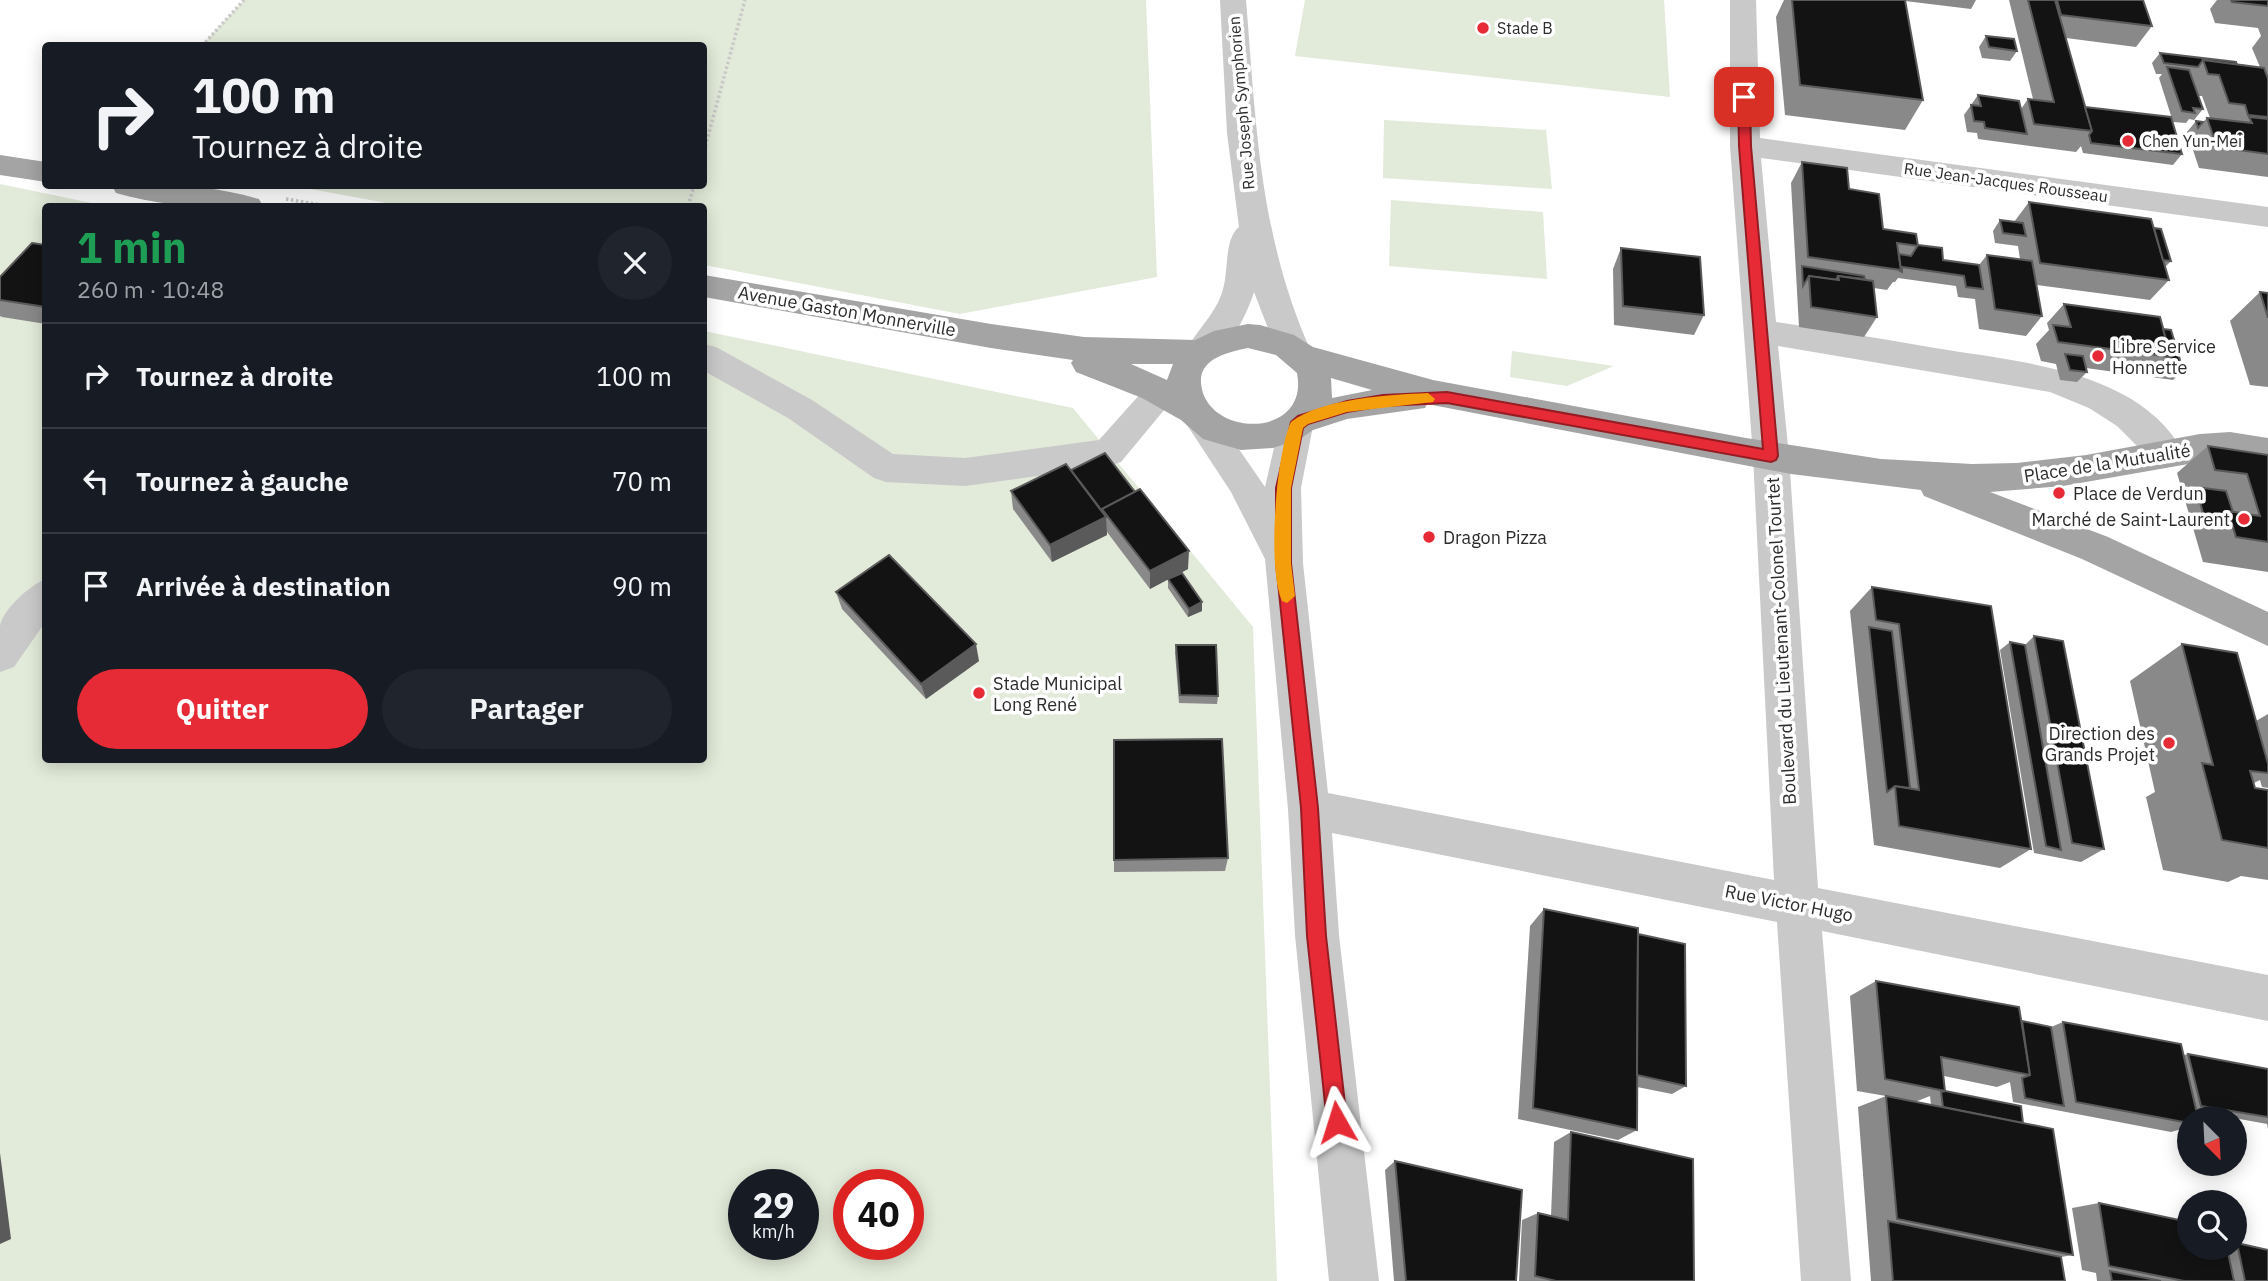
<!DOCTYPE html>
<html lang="fr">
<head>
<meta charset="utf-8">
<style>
	:root { --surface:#171b24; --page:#20242c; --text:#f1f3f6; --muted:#9ea1a6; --line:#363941; --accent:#e72b36 }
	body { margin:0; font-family:"IBM Plex Sans",sans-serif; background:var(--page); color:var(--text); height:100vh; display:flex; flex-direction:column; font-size:26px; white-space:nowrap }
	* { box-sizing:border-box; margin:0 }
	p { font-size:23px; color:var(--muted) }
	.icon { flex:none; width:38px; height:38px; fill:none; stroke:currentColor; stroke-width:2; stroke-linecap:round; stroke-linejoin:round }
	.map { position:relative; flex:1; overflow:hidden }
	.drawer { position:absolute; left:42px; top:203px; width:665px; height:560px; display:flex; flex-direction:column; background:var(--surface); border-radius:7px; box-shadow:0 4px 18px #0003 }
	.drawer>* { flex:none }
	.banner { position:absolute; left:42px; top:42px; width:665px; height:147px; border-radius:7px; box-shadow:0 4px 18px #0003; background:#171b24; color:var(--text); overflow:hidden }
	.needle { width:46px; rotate:156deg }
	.buttons { position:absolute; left:2177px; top:1106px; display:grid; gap:14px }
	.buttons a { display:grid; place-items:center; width:70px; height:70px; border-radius:50%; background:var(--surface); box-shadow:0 4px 18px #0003; font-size:35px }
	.speed { position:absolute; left:728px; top:1169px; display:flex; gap:14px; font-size:35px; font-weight:700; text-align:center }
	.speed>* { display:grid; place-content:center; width:91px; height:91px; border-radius:50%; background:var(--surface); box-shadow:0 4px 18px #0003; line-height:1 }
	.speed small { font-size:18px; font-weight:400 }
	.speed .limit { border:10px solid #d22; background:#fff; color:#111 }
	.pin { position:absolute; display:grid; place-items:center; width:60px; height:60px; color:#fff; margin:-30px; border-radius:14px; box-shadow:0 4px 10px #0006 }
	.me { position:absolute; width:77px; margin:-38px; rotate:354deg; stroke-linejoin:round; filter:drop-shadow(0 0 5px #0008) }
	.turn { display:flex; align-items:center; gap:24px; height:147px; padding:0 35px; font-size:32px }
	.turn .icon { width:91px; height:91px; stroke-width:2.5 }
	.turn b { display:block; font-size:49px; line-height:60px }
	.round { display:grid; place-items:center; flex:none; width:74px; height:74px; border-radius:37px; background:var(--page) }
	.summary { display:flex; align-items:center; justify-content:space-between; height:119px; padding:0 35px }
	h1 { font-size:42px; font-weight:800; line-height:52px; color:#1e9e55 }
	.action { display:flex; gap:14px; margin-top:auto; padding:14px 35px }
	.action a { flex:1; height:80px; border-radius:42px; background:var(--accent); color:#fff; font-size:28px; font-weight:800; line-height:80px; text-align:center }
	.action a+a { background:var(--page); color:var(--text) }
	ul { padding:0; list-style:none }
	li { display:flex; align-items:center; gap:21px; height:105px; padding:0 35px; border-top:2px solid var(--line) }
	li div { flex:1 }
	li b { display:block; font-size:26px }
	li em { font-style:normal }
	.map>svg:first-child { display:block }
	.green { fill:#e2ead9; fill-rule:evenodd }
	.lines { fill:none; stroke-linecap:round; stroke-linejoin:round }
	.path { stroke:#c9c9c9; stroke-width:3.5; stroke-dasharray:2.5 2.5; stroke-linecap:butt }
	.minor { fill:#c9c9c9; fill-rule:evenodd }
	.major { fill:#a4a4a4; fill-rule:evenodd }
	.wall { fill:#898989; fill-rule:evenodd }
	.shaded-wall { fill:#5a5a5a }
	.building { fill:#131313; stroke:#5a5a5a; stroke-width:2 }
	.route { fill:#e72b36; stroke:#961c23; stroke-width:2 }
	.slow { fill:#f59e0b }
	.poi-dot { fill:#e72b36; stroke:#fff; stroke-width:2.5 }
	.labels { text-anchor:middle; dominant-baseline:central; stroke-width:7; stroke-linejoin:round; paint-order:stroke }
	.far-poi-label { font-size:16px; fill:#2c2c2c; stroke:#fff; text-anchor:start }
	.far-street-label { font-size:16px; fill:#2c2c2c; stroke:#fff }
	.street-label { font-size:18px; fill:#2c2c2c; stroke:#fff }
	.poi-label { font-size:18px; fill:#2c2c2c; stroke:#fff; text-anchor:start }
</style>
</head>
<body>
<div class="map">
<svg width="2268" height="1281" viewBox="0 0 2268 1281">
	<rect width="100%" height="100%" fill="#fff"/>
	<g class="green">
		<path d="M244,0h902l11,277 -197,37 -256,-49v-59h-301l-109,-20h410v-140l-502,-1z"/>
		<path d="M1305,0h359l6,97 -375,-41z"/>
		<path d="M1384,120l162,10 6,59 -169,-11z"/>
		<path d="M0,184l106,22h-60v554h658v-429l369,77 180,219 24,654h-1277zM744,1185h59v59h-59zM849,1185h59v59h-59z"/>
		<path d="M1391,200l152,12 4,67 -158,-13z"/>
		<path d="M1512,351l102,15 -47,20 -57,-9z"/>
	</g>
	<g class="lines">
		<g class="path">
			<path d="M202,46l42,-46"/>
			<path d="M704,151l41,-151"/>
			<path d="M286,199l41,7"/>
			<path d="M688,206l6,-20"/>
		</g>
		<g class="minor">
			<path d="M1220,0h26c10,123 13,234 64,349l-5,9 -12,3 -12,-3 -5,-9 -22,-57c-5,17 -23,55 -38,64 -8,5 -15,2 -23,0l-5,-9c13,-22 31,-37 36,-62 4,-17 1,-47 15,-58l-12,-94z"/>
			<path d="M1730,0h26l4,138 508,69v20l-507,-69 15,164c53,8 106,17 159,26 83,14 204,21 249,105l-6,10 -12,4 -12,-4 -37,-37 -28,-18 -39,-16 -272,-46 11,110 29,432 450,87v46l-446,-90 29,350h-50l-24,-359 -445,-89 7,102 40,346h-50l-34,-346 -7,-126 -23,-250 -34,-67 -46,-70 5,-9 12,-4 12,4 51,74 14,-61 5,-9 12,-4 12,4 5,9 -12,62 2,75 25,230 446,87 -21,-424 -23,-310z"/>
			<path d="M704,344l12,3 96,53 81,54 72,4 134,-18 51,-57 12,-4 12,4 5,9 -58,70 -12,4 -144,20 -79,-4 -12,-4 -86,-60 -84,-47z"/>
			<path d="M46,579v42l-32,46 -14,5c0,-15 0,-32 0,-46 3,-17 30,-41 46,-47z"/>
		</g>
		<g class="major">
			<path d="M0,155l46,7v20l-46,-7z"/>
			<path d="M112,186c47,-5 100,0 147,13l4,7c-47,5 -100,0 -147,-13z"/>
			<path d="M704,275l287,49 93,13 111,3 19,-9 34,-7 12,1 34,10 19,12 120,33 313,58 135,21 91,5 45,-1 69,-8 114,-21 30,-2 38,6v28l-38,-6 -30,2 -137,24 -73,6 118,45 160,75v34l-186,-87 -158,-63 -3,-6 -130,-16 -364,-70 -2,4 -78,11 -34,11 -13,9 -27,9 -32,2 -38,-11 -22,-19 -39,-22 -66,-26 -5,-9 2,-3 -82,-12 -287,-51zM1248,348l28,7 21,18c13,67 -92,65 -96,10 -2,-25 28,-31 47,-35zM1131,364h42l-6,16zM1331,378l41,12 -40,8z"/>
		</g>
	</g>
	<g class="wall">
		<path d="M1784,0h192l-5,9 -66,-8 18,99 -18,30 -120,-15 -9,-98z"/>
		<path d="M2009,0h134l9,26 -16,21 -70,-9 19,69 97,47 -9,11 -90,-12 -2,-7 -5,6 -98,-13 -1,-6 -10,-1 -3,-17 14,-20 43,14 7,-10h5z"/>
		<path d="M2217,0h51v177l-69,-9 -12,-36 9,-11 7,1 4,-4h3l-8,-22h-4l5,13 -9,11 -5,-1 -3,4 -13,-1 -14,-44 3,-4h-6l-4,-11 8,-10 100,14 -8,-19 9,-12 -3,-8 -43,-5 -5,-14z"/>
		<path d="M1986,36l31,15 -7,10 -28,-3 -3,-11z"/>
		<path d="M1802,162l47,27 34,40 35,16 25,15 36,5 8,-10 33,4 -2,-13 -23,-3 -2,-12 7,-11 14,2 15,-20 125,26 17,33 -6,6 4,13 -19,20 -113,-15 5,31 -16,20 -47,-7 -4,-30 -17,-2 -2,-11 -58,-8 -3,4h-2l-6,8 -13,-2 3,29 -13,20 -65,-10 -8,-144z"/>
		<path d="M46,245v79l-44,-7 -2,-1v-39z"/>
		<path d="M1621,248l83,67 -10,20 -80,-10 -1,-56z"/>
		<path d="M2260,292l8,1v94l-18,-2 -20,-64z"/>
		<path d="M2064,304l99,25 20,41 -10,10 -87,-12 1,4 -10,10 -17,-2 -4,-16 -15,-3 -5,-17 13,-14 -2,-7z"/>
		<path d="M2208,446l60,9v117l-65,-10 -26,-89z"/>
		<path d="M1071,470l117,99 -19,10 33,32 -14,6 -20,-29v-9l-18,10 -43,-57v3l-55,27 -39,-53 -2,-18z"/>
		<path d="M1872,587l119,19 40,243 -31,19 -126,-23 -24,-234z"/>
		<path d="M836,592l143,69 -53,38 -84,-90z"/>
		<path d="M2034,636l70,213 -23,13 -47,-9 -34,-203 10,-8 15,3z"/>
		<path d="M2182,644l74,77 12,-7v74l-6,-1 -2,-7 -6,3 1,5 13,2v90l-27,-4 -13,6 -65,-12 -17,-73 9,-5 -25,-111z"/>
		<path d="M1176,645l42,51 -1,8 -38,-1 -4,-50z"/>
		<path d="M1228,858l-3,13 -111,1v-12z"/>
		<path d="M1544,909l94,25 48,152 -14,8 -35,-7v43l-19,10 -100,-21 12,-193z"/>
		<path d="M1876,981l146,40 29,6 12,-5 121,33 4,-1 80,15v60l-1,-5 -71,-13 -7,7v9l-18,5 -158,-30 -3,-20 -13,5 -53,-11 1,15 78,32 50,132 -12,2 4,24h-194l-13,-174 28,-11 -29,-5 -7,-95zM1930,1096l1,9 -16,-3z"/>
		<path d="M1571,1132l123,149h-175l3,-61 16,-7 13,3 3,-74z"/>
		<path d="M1395,1161l121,120h-122l-9,-111z"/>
		<path d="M2099,1203l90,45h46v-5h2l31,38h-171l-1,-8 -14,-3 -10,-62z"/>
	</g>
	<g class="shaded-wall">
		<path d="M1106,517l1,18 -55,27 -2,-17z"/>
		<path d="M1189,551l-1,18 -38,20v-18z"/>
		<path d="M1202,602v9l-14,6 1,-8z"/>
		<path d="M976,644l3,17 -53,38 -5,-15z"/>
		<path d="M0,1153l11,86 -11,5z"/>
	</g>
	<g class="building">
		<path d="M1792,0h113l18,100 -123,-15z"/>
		<path d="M2028,0h27l37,131 -58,-7 -6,-25 26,3z"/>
		<path d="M2057,0h86l9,26 -91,-11z"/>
		<path d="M2231,0h37v6l-36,-4z"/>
		<path d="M1986,36l28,3 3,12 -28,-4z"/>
		<path d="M2160,53l76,9 1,3 -34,-5 -5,7 -34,-4z"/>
		<path d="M2203,60l61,8 4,11v38l-20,-2 -3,-10 -16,-2 -10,-28 -11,-1z"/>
		<path d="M2167,67l22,3 14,39 -10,-1 2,5 -13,-2z"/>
		<path d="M1978,95l41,6 8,33 -42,-6 -1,-6 -10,-1 -3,-16 10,1z"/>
		<path d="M2085,107l86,10 11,37 -91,-11 -2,-8 3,-4z"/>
		<path d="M2249,117l19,2v35l-51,-7 -10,-29 45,5z"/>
		<path d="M2196,121l7,1 -5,6z"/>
		<path d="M1802,162l45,6 2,21 30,5 4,35 33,5 2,12 -21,-3 4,27 -93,-13z"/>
		<path d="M2029,202l122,17 18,61 -129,-17z"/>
		<path d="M163,204l15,2h-16z"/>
		<path d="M2000,220l23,3 3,13 -23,-3z"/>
		<path d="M2154,228l7,1 10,32 -8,-1z"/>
		<path d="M32,243l14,2v62l-46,-7v-23z"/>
		<path d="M1918,245l24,3 1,12 36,5 4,24 -17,-2 -2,-11 -62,-9v5l-2,-1 1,-1 -2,-16 12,2z"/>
		<path d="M1621,248l79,9 4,58 -81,-9z"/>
		<path d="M1987,255l45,6 10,55 -47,-7z"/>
		<path d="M1802,266l62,10 1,3 -27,-3 -2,4 -27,-4 -6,10z"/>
		<path d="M1809,276l30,4 -1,-4 35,5 4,36 -66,-10z"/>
		<path d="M2260,292l8,1v25z"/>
		<path d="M2064,304l96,13 11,40 -113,-15 -5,-17 18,2z"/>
		<path d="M2163,329l8,1 12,40 -21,-3 9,-10z"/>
		<path d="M2065,354l18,2 4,16 -17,-2z"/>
		<path d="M2208,446l60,9v87l-32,-5 -8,-26 32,5 -13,-42 -32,-4z"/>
		<path d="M1105,453l30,39 -33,17v2l-31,-41z"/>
		<path d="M1066,464l40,53 -56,28 -39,-54z"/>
		<path d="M2196,487l30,4 7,21 -5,-1 -21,17z"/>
		<path d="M1140,489l49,62 -39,20 -48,-62z"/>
		<path d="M889,555l87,89 -55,40 -85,-92z"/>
		<path d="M1182,573l20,29 -13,7 -21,-30z"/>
		<path d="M1872,587l119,19 40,243 -132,-23 -4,-40 24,4 -20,-166 -23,-4z"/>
		<path d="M1869,627l23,4 18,157 -15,-2 -8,6z"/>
		<path d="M2034,636l29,5 41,208 -32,-6z"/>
		<path d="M2010,642l15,3 36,205 -15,-4z"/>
		<path d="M2182,644l55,9 31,111v9l-18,-2 5,17 13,2v58l-46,-8 -20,-77 11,2z"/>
		<path d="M1176,645h40l2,51 -38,-1z"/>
		<path d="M1222,739l6,119 -114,2v-120z"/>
		<path d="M1544,909l94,19 -1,202 -104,-22z"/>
		<path d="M1638,934l47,10 1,142 -49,-11z"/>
		<path d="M1876,981l143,26 11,68 -89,-18 4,34 -60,-12z"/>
		<path d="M2022,1021l29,6 13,79 -39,-8 -3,-20 8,-3z"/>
		<path d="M2063,1022l118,22 17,74h-9v5l-113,-21z"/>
		<path d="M2188,1054l80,15v48l-67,-11z"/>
		<path d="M1945,1091l76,15 2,17 -80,-16 -2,-15z"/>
		<path d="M1886,1096l167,33 20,126 -176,-36z"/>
		<path d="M1571,1132l122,27 1,122h-138l-21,-5 3,-63 30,7z"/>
		<path d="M1395,1161l127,29 -6,91h-110z"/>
		<path d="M2099,1203l90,19v26h38l7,33h-50l-75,-15z"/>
		<path d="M1888,1221l173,36 4,24h-172z"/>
		<path d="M2237,1243l31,7v31h-23z"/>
		<path d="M2110,1271l51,10h-49z"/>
	</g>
	<path class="route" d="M1744,94l6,3 1,49 27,310 -2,4 -5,2 -324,-59 -64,3 -36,6 -39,12 -5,4 -12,60v75l27,245 8,128 21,186 -3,6 -7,3 -7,-3 -3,-6 -20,-186 -6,-128 -25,-245v-75l15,-66 7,-6 49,-15 36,-6 64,-3 316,57 -24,-303 -1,-49z"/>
	<path class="slow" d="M1428,393l7,6 -2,3 -86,10 -39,12 -5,4 -12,60v75l4,33 -8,7 -5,-2c-15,-32 -6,-148 9,-179 31,-24 99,-27 137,-29z"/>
	<g class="poi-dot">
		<circle cx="1483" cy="28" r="7"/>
		<circle cx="2128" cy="141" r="7"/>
		<circle cx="2098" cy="356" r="7"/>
		<circle cx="2059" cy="493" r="7"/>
		<circle cx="2244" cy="519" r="7"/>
		<circle cx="1429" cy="537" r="7"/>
		<circle cx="979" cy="693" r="7"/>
		<circle cx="2169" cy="743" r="7"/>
	</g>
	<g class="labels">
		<g class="far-poi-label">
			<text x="1497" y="28">Stade B</text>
			<text x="2142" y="141">Chen Yun-Mei</text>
		</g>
		<g class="far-street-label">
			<text transform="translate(1241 103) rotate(-95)">Rue Joseph Symphorien</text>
			<text transform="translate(2006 182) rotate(8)">Rue Jean-Jacques Rousseau</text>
		</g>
		<g class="street-label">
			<text transform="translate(847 311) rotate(10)">Avenue Gaston Monnerville</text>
			<text transform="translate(2107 463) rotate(-9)">Place de la Mutualité</text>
			<text transform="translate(1781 641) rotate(-93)">Boulevard du Lieutenant-Colonel Tourtet</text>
			<text transform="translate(1789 903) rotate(11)">Rue Victor Hugo</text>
		</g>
		<g class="poi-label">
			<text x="2112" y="346">Libre Service<tspan x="2112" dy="21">Honnette</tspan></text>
			<text x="2073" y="493">Place de Verdun</text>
			<text x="2230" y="519" text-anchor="end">Marché de Saint-Laurent</text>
			<text x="1443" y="537">Dragon Pizza</text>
			<text x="993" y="683">Stade Municipal<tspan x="993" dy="21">Long René</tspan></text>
			<text x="2155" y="733" text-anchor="end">Direction des<tspan x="2155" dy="21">Grands Projet</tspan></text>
		</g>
	</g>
</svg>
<div class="buttons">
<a><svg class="needle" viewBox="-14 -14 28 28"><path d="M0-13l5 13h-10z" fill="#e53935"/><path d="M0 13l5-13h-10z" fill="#9ea1a6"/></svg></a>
<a><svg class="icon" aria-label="search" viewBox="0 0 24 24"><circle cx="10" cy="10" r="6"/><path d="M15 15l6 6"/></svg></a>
</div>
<div class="speed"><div>29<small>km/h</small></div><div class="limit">40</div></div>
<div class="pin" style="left:1744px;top:97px;background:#d93025"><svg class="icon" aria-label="arrive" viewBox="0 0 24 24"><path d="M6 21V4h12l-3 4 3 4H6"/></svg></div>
<svg class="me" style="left:1337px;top:1122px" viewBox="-20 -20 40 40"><path d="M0-17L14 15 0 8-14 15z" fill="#e72b36" stroke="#fff" stroke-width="4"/></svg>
<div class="banner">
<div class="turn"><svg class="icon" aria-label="right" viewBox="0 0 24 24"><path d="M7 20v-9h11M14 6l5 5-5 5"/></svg><div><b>100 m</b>Tournez à droite</div></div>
</div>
<section class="drawer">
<div class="summary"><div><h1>1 min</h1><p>260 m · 10:48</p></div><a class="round"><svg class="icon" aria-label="close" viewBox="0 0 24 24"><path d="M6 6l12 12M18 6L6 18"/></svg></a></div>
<ul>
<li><svg class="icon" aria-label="right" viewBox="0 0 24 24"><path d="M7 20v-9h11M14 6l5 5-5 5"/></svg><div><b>Tournez à droite</b></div><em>100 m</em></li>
<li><svg class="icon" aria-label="left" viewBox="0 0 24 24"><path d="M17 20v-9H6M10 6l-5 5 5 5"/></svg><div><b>Tournez à gauche</b></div><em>70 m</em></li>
<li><svg class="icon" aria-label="arrive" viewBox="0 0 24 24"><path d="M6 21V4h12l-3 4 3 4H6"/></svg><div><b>Arrivée à destination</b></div><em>90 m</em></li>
</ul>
<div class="action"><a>Quitter</a><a>Partager</a></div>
</section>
</div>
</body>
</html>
